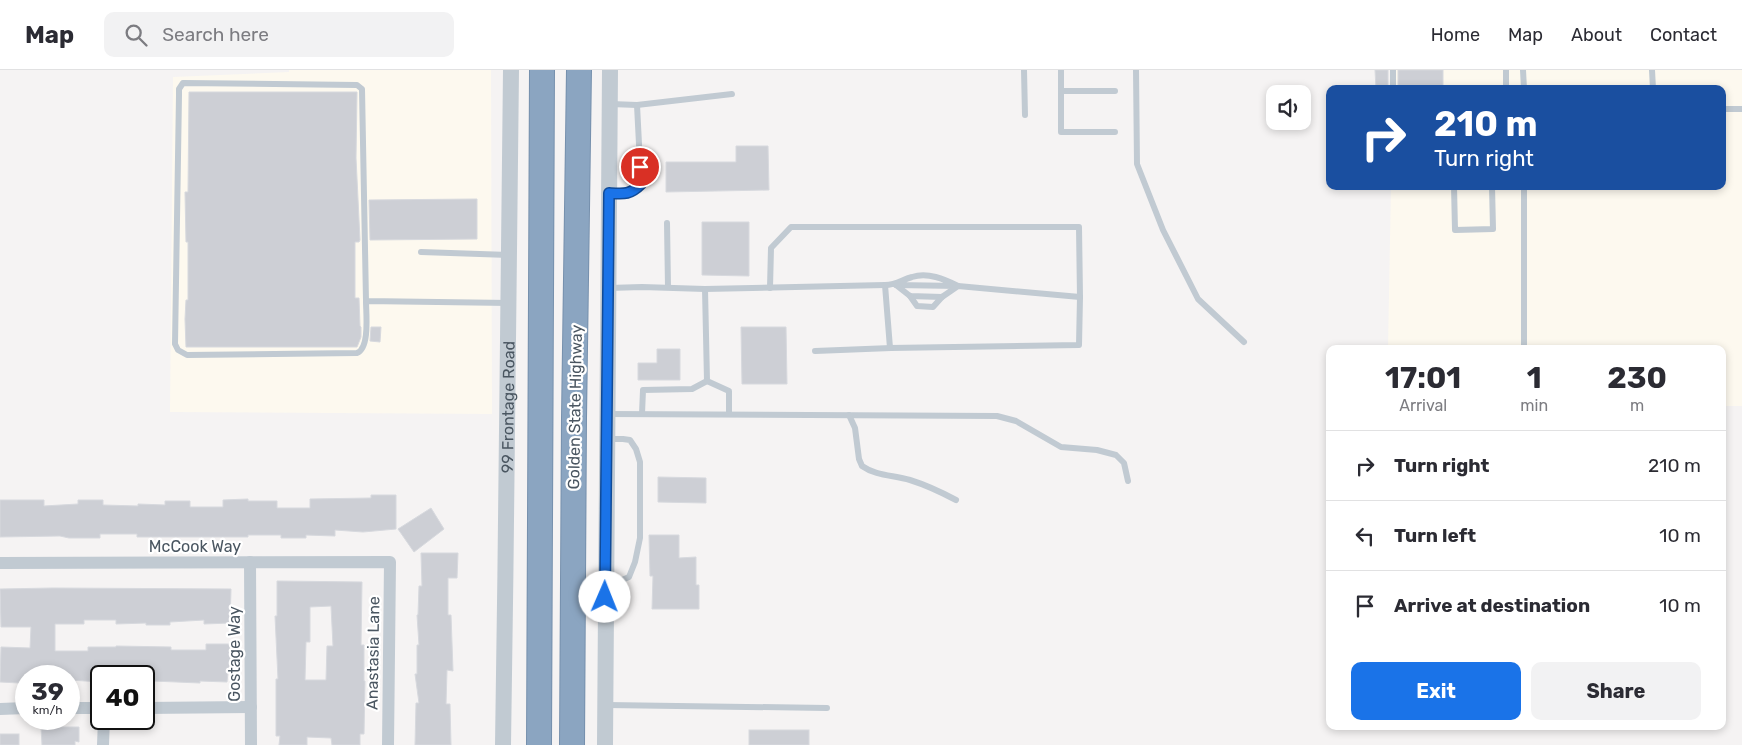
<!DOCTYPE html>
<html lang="en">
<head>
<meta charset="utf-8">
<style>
	:root { --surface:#fff; --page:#f2f2f3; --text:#2b2b33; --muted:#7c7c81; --line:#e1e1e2; --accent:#1a73e8 }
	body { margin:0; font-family:Rubik,sans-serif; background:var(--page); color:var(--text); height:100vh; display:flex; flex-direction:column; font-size:19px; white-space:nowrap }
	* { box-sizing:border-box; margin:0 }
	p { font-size:16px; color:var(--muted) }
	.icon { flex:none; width:28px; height:28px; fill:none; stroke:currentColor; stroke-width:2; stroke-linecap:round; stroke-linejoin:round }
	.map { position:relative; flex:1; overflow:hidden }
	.sheet { position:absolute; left:1326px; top:275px; width:400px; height:385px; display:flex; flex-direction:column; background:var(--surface); border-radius:10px; box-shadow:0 2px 8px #0003 }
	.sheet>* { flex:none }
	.guide { position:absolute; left:1326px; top:15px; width:400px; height:105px; border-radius:10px; box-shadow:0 2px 8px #0003; background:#1a4fa0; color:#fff; overflow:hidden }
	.fabs { position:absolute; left:1266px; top:15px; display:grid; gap:10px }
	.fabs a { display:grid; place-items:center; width:45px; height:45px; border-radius:10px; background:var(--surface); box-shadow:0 2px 8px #0003; font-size:25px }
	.speed { position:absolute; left:15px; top:595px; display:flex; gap:10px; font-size:25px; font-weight:700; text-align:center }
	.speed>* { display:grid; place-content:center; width:65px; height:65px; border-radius:50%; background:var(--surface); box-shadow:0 2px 8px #0003; line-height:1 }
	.speed small { font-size:12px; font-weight:400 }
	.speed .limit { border:2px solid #111; border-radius:8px; background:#fff; color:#111 }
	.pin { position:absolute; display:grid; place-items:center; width:42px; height:42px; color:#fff; margin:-21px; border:2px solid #fff; border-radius:50%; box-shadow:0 1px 5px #0007 }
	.me { position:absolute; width:55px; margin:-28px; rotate:1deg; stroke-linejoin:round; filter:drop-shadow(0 0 4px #0008) }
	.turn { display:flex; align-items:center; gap:18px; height:105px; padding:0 25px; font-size:22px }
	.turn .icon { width:65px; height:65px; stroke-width:2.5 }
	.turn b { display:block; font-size:35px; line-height:42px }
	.eta { display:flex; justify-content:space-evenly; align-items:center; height:85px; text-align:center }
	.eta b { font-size:30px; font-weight:700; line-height:35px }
	.primary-button { display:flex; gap:10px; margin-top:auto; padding:10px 25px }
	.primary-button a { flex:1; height:58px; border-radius:10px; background:var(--accent); color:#fff; font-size:20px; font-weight:700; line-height:58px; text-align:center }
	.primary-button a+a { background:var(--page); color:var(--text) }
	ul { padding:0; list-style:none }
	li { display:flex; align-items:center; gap:15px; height:70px; padding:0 25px; border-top:1px solid var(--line) }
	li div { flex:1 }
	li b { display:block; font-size:19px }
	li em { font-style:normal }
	header { display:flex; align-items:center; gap:30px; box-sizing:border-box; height:70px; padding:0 25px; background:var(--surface); border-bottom:1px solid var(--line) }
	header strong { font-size:24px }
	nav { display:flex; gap:28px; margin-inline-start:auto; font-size:18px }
	.search { width:350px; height:45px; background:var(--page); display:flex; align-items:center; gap:12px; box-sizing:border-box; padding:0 18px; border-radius:10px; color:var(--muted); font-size:19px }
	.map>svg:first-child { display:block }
	.commercial { fill:#fdf9ef }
	.building { fill:#cdcfd5; stroke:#d7d9de; fill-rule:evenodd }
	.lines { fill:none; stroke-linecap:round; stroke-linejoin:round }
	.motorway-casing { stroke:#7690ad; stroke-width:26 }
	.service { stroke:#c1cad2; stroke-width:6 }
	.minor { stroke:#c1cad2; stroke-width:12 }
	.tertiary { stroke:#c1cad2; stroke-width:16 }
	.motorway { stroke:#8ba5c1; stroke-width:24 }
	.route-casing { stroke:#114b97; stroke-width:12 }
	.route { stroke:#1a73e8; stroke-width:9 }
	.labels { text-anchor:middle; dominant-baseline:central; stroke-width:4.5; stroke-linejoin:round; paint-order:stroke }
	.street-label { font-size:16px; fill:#4a5661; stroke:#fff }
</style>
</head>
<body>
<header>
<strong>Map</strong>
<div class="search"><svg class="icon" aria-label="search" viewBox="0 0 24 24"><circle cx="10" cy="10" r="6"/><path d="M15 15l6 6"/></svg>Search here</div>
<nav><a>Home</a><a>Map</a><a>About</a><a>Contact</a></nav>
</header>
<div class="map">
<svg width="1742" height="675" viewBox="0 0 1742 675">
	<rect width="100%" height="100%" fill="#f5f3f3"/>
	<g class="commercial">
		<path d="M289,0h202l1,344 -322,-2 3,-335 116,-5z"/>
		<path d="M1392,0h350v336h-19l-1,-57h-334l3,-163h331v-97h-330z"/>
	</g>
	<g class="building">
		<path d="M1375,0h13v19h-12z"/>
		<rect x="1398" y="0" width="45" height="19"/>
		<path d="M189,22h168l-1,66 4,82 -1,2h-4v56h4l1,28 1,1v10l-4,10h-171l-1,-28 1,-19h2v-58h-2l-1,-50h3z"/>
		<path d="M736,76h32l1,44 -103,2v-30h70z"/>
		<path d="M477,129v40l-107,1 -1,-40z"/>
		<path d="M702,152h47v54l-47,-1z"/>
		<path d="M371,257h10l-1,15 -10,-1z"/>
		<path d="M741,257h45l1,57h-45z"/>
		<path d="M657,279h23v31h-42v-17h19z"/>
		<path d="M658,407l48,1v25l-48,-1z"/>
		<path d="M371,425h25v34l-33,3 -28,-2v6l-29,-1v3h-25v-3h-33v2h-111v-3h-37v4h-31l-9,-2 -60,1v-37h44v6l34,-2v-4h25v5l35,1v-2l27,1v-4h25v6h33v-7l25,-1v2h29v7h33v-9l61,-1z"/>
		<path d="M431,438l13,21 -30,23 -16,-23z"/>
		<path d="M649,465h30v23l17,-1v28h3v24h-47l1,-33h-3z"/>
		<path d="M421,483h37l-1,25h-9v37h3l2,56 -6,-1 -1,34h4l1,41h-36l1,-42h3l-4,-29h2v-29h2l-2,-30h1l1,-29h3z"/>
		<path d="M277,511l85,1 -1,63h3v36h1l-1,53h-4v11h-28l-1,-7 -24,-1v8h-28l1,-9h-4v-57h2l-3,-63h2zM331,536l2,40h-6l-1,34h-21l1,-38h4v-35z"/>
		<path d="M52,518l179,1 -1,34 -26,1v-4l-34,2v3h-24v-2l-30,1v-4h-32v4h-29v27h33v-4h28v-1l55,1v3h35v-6h25v27l-3,1 -1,10 -27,-1v2l-47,-2 -7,-1v-4h-45v6l-31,-2 -1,-4h-44v5h-6v2l-19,-1 1,-35 29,1 1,-21h-30l-1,-38z"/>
		<path d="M41,657h38v15l-4,-1v4h-33z"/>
		<rect x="749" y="660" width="60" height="15"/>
		<rect x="0" y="664" width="19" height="11"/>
	</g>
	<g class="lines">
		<defs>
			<g id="motorway">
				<path d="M539,675l3,-675"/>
				<path d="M572,675l2,-327 5,-348"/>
			</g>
		</defs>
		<use href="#motorway" class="motorway-casing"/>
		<g class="service">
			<path d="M1024,0l1,45"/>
			<path d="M1061,0v62h54"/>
			<path d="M1136,0l1,94 26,66 35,69 46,43"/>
			<path d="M1393,0v19"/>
			<path d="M1523,0l1,19"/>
			<path d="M1652,0l1,19"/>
			<path d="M1506,19v-19"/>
			<path d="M1061,21h54"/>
			<path d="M611,34l26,1 95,-11"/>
			<path d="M1722,39h20"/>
			<path d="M1454,116l1,44 38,-1 -1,-43"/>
			<path d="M610,123c14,1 22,1 31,-10l-4,-78"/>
			<path d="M667,153l1,64"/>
			<path d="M421,182l88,3"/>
			<path d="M885,215l5,63 189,-3 1,-48"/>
			<path d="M609,218l33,-1 63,2 180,-4c12,0 16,-5 27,-8 16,-5 32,2 46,9l-62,-1"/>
			<path d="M770,218l1,-40 20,-21h288l1,70 -122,-11 -16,11 -32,-1 -14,-11"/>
			<path d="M705,219l2,92"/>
			<path d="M910,226l7,10 16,1 9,-10"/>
			<path d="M366,231c0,13 4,47 -9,52l-170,2 -9,-5 -3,-6 4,-249v-6l4,-6 174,2 5,4 4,212 143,2"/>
			<path d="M1524,279v-163"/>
			<path d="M815,281l76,-3"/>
			<path d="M707,311l22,10v23"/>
			<path d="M608,344l389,2 19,5 45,26 36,3 19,5 8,8 4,18"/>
			<path d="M642,344l1,-24 49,-1 15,-8"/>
			<path d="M849,345l6,13 4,31 3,7c14,10 31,9 48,14 16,5 31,12 46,20"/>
			<path d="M607,510h15l7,-3 6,-15 5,-24v-76l-4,-13 -6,-9 -7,-1h-14"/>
			<path d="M607,635l220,3"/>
		</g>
		<g class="minor">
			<path d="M250,492l1,183"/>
			<path d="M0,493l390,-1 -2,183"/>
			<path d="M69,638h32"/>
			<path d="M144,638l107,-1"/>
			<path d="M0,639l26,-1"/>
			<path d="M103,675l1,-26"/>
		</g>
		<g class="tertiary">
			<path id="s1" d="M503,675c3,-225 7,-450 8,-675"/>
			<path d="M605,675l5,-675"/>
		</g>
		<use href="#motorway" class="motorway"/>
	</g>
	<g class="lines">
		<defs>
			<path id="route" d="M605,527l4,-404c15,1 21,2 32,-9l-1,-17"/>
		</defs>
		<use href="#route" class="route-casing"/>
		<use href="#route" class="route"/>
	</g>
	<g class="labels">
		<g class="street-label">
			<text transform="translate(575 337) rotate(-89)">Golden State Highway</text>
			<text stroke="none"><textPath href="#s1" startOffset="338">99 Frontage Road</textPath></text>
			<text x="195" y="476">McCook Way</text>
			<text transform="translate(373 583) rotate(-89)">Anastasia Lane</text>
			<text transform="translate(234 584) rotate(-90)">Gostage Way</text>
		</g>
	</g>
</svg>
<div class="fabs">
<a><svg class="icon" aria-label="sound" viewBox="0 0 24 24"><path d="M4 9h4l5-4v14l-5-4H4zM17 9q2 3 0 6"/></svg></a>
</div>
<div class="speed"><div>39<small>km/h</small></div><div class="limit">40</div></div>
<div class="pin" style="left:640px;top:97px;background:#d93025"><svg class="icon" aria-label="arrive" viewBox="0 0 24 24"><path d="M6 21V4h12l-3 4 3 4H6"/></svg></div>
<svg class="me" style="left:605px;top:527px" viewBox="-20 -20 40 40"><circle r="19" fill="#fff"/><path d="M0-13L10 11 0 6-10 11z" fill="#1a73e8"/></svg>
<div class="guide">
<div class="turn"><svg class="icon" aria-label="right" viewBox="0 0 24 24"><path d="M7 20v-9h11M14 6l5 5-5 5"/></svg><div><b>210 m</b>Turn right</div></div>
</div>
<section class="sheet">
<div class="eta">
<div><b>17:01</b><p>Arrival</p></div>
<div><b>1</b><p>min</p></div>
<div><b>230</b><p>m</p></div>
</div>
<ul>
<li><svg class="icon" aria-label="right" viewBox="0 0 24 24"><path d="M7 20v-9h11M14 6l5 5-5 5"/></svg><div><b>Turn right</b></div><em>210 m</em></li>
<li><svg class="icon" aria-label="left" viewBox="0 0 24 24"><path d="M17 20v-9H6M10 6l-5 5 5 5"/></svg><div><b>Turn left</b></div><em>10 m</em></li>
<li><svg class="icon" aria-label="arrive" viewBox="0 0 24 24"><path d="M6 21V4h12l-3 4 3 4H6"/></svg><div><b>Arrive at destination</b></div><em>10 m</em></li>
</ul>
<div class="primary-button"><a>Exit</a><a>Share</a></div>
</section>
</div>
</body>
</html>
